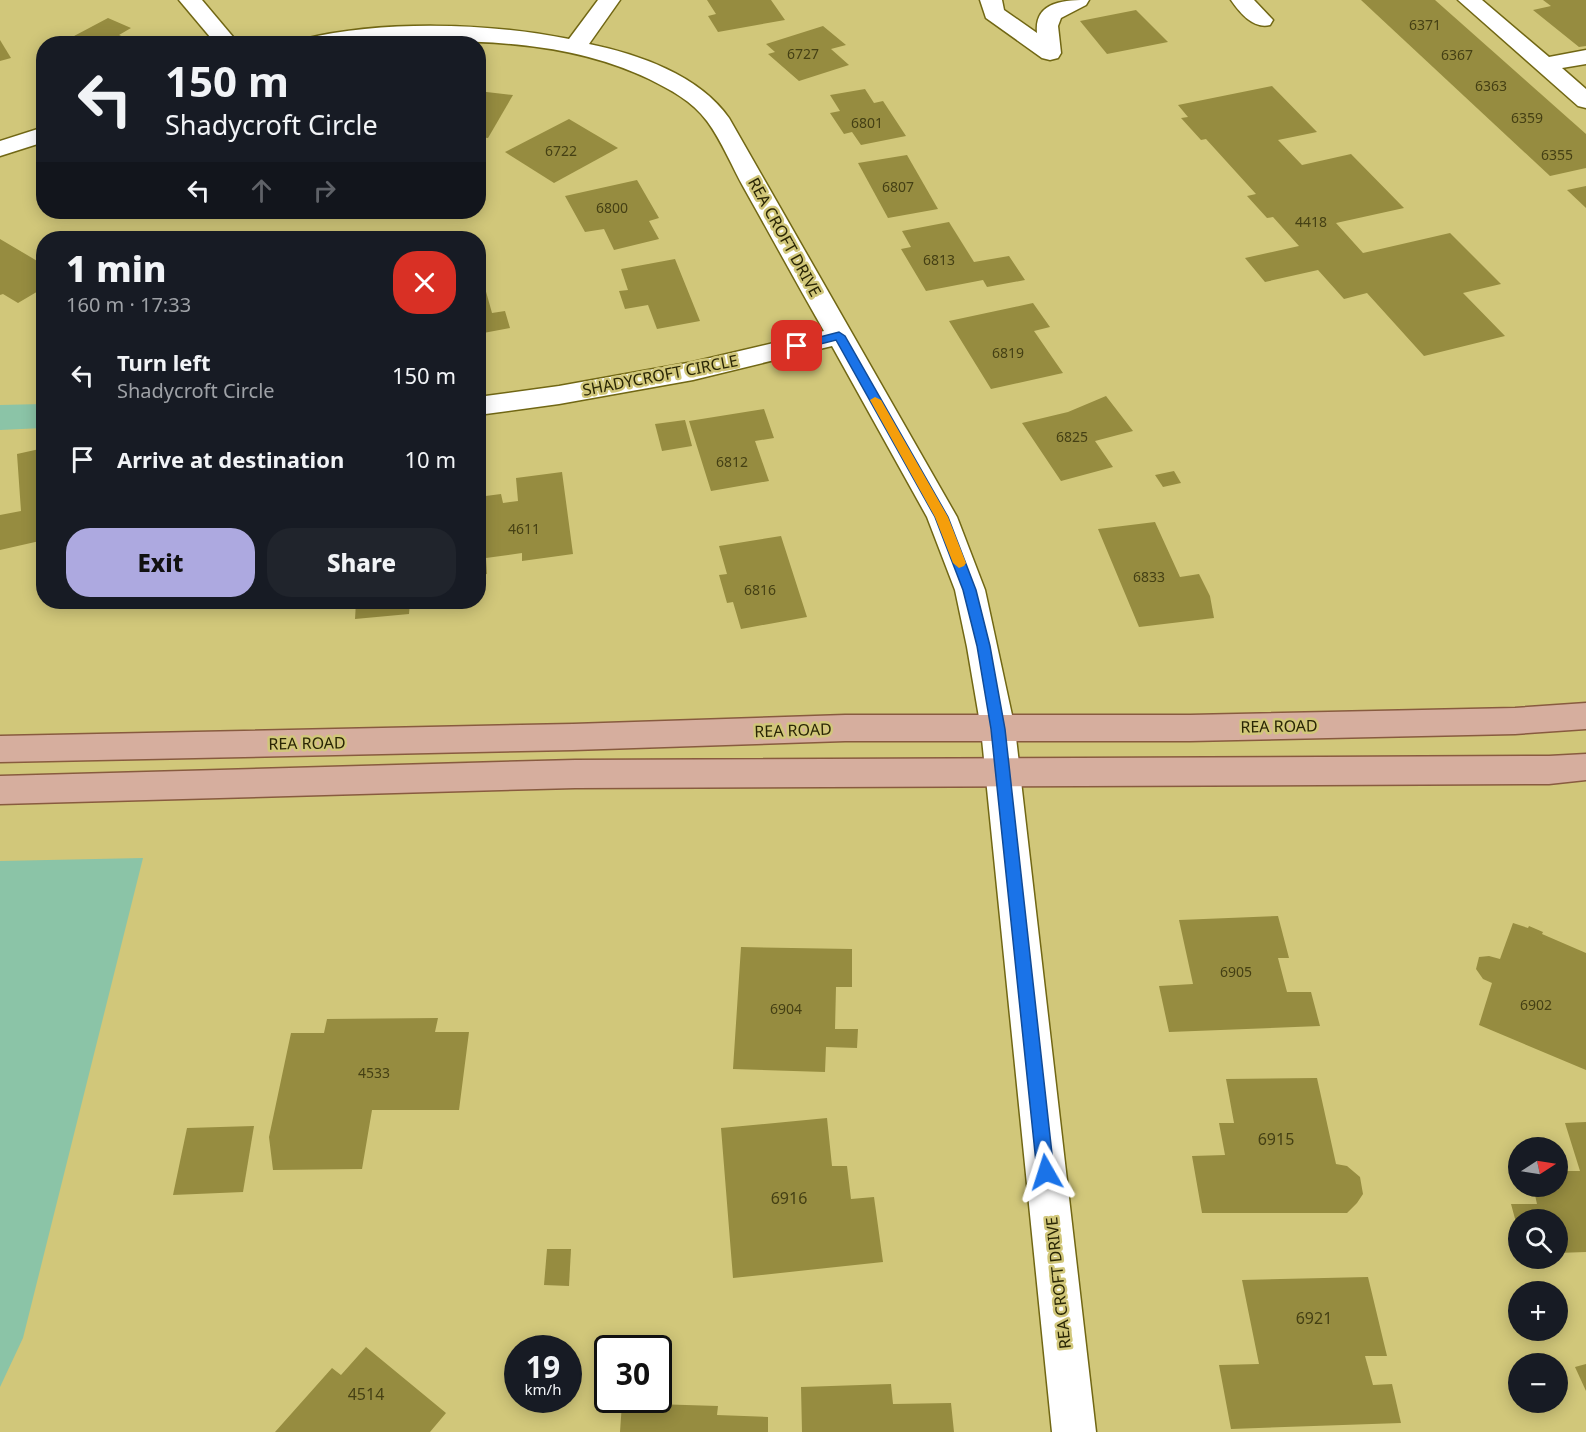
<!DOCTYPE html>
<html lang="en">
<head>
<meta charset="utf-8">
<style>
	:root { --surface:#171b24; --page:#20242c; --text:#f1f3f6; --muted:#9ea1a6; --accent:#ada9e0 }
	body { margin:0; font-family:"Noto Sans",sans-serif; background:var(--page); color:var(--text); height:100vh; display:flex; flex-direction:column; font-size:22px; white-space:nowrap }
	* { box-sizing:border-box; margin:0 }
	p { font-size:20px; color:var(--muted) }
	.icon { flex:none; width:33px; height:33px; fill:none; stroke:currentColor; stroke-width:2; stroke-linecap:round; stroke-linejoin:round }
	.map { position:relative; flex:1; overflow:hidden }
	.side { position:absolute; left:36px; top:231px; width:450px; height:378px; display:flex; flex-direction:column; background:var(--surface); border-radius:24px; box-shadow:0 3px 15px #0003 }
	.side>* { flex:none }
	.guide { position:absolute; left:36px; top:36px; width:450px; height:183px; border-radius:24px; box-shadow:0 3px 15px #0003; background:#171b24; color:var(--text); overflow:hidden }
	.needle { width:39px; rotate:78deg }
	.tools { position:absolute; left:1508px; top:1137px; display:grid; gap:12px }
	.tools a { display:grid; place-items:center; width:60px; height:60px; border-radius:50%; background:var(--surface); box-shadow:0 3px 15px #0003; font-size:30px }
	.speed { position:absolute; left:504px; top:1335px; display:flex; gap:12px; font-size:30px; font-weight:700; text-align:center }
	.speed>* { display:grid; place-content:center; width:78px; height:78px; border-radius:50%; background:var(--surface); box-shadow:0 3px 15px #0003; line-height:1 }
	.speed small { font-size:15px; font-weight:400 }
	.speed .limit { border:3px solid #111; border-radius:9px; background:#fff; color:#111 }
	.pin { position:absolute; display:grid; place-items:center; width:51px; height:51px; color:#fff; margin:-26px; border-radius:12px; box-shadow:0 3px 9px #0006 }
	.me { position:absolute; width:66px; margin:-33px; rotate:354deg; stroke-linejoin:round; filter:drop-shadow(0 0 4px #0008) }
	.turn { display:flex; align-items:center; gap:21px; height:126px; padding:0 30px; font-size:27px }
	.turn .icon { width:78px; height:78px; stroke-width:2.5 }
	.turn b { display:block; font-size:42px; line-height:51px }
	.lanes { display:flex; align-items:center; height:57px; padding:0 30px; background:#0003; justify-content:center; gap:30px; direction:ltr }
	.lanes .off { opacity:.35 }
	.round { display:grid; place-items:center; flex:none; width:63px; height:63px; border-radius:24px; background:var(--page) }
	.summary { display:flex; align-items:center; justify-content:space-between; height:102px; padding:0 30px }
	h1 { font-size:36px; font-weight:800; line-height:45px }
	.button { display:flex; gap:12px; margin-top:auto; padding:12px 30px }
	.button a { flex:1; height:69px; border-radius:24px; background:var(--accent); color:#111; font-size:24px; font-weight:800; line-height:69px; text-align:center }
	.button a+a { background:var(--page); color:var(--text) }
	ul { padding:0; list-style:none }
	li { display:flex; align-items:center; gap:18px; height:84px; padding:0 30px }
	li div { flex:1 }
	li b { display:block; font-size:22px }
	li em { font-style:normal }
	.map>svg:first-child { display:block }
	.green { fill:#8bc4a7 }
	.building { fill:#968c40 }
	.lines { fill:none; stroke-linecap:round; stroke-linejoin:round }
	.minor-casing { stroke:#716714; stroke-width:3 }
	.major-casing { stroke:#885b3f; stroke-width:3 }
	.minor { fill:#fff; fill-rule:evenodd }
	.major { fill:#d6ae9e; fill-rule:evenodd }
	.route { fill:#1a73e8; stroke:#114b97; stroke-width:1.5 }
	.slow { fill:#f59e0b }
	.labels { text-anchor:middle; dominant-baseline:central; stroke-width:5; stroke-linejoin:round; paint-order:stroke }
	.number-label { font-size:14px; fill:#454014 }
	.street-label { font-size:16px; fill:#2a2605; stroke:#d1c77a }
	.near-number-label { font-size:16px; fill:#454014 }
</style>
</head>
<body>
<div class="map">
<svg width="1586" height="1432" viewBox="0 0 1586 1432">
	<rect width="100%" height="100%" fill="#d1c77a"/>
	<g class="green">
		<path d="M43,404v24l-43,2v-25z"/>
		<path d="M143,858l-120,480 -23,49v-526z"/>
	</g>
	<g class="building">
		<path d="M707,0h64l14,20 -67,12 -10,-16 8,-2z"/>
		<path d="M1361,0h74l151,134v34l-36,8z"/>
		<path d="M1543,0h43v46l-7,1 -46,-37 18,-4z"/>
		<path d="M1136,10l32,32 -61,12 -27,-33z"/>
		<path d="M108,18l23,10 -12,7 7,3 -11,6h-56z"/>
		<path d="M823,26l23,19 -15,4 18,16 -50,16 -31,-27 7,-2 -9,-8z"/>
		<path d="M0,40l11,18 -11,3z"/>
		<path d="M1272,86l45,46 -39,8 24,25 49,-11 53,54 -68,15 27,30 87,-20 51,51 -38,9 42,43 -81,20 -57,-63 -23,6 -26,-29 -53,12 -20,-24 54,-12 -26,-29 -6,1 -20,-22 9,-2 -50,-55 -5,1 -20,-22 7,-1 -10,-12z"/>
		<path d="M865,89l9,14 9,-2 23,35 -45,9 -9,-13 -8,2 -14,-21 10,-2 -10,-16z"/>
		<path d="M478,91l35,4 -25,43 -10,-1z"/>
		<path d="M569,119l49,29 -64,35 -49,-31z"/>
		<path d="M907,155l31,54 -50,9 -30,-55z"/>
		<path d="M637,180l22,38 -10,3 10,18 -45,11 -10,-21 -19,3 -20,-36z"/>
		<path d="M1586,186v22l-19,-18z"/>
		<path d="M949,222l25,40 35,-6 16,24 -38,7 -4,-7 -57,11 -25,-42 10,-2 -9,-16z"/>
		<path d="M0,239l44,26v27l-4,-2 -22,13 -15,-9 -3,1z"/>
		<path d="M675,259l25,62 -43,8 -9,-24 -23,4 -6,-18 9,-1 -7,-21z"/>
		<path d="M485,288l7,25 13,-2 5,17 -32,6v-45z"/>
		<path d="M1033,303l17,24 -16,4 29,42 -72,16 -42,-68z"/>
		<path d="M1106,396l27,35 -38,10 18,26 -52,14 -39,-58 46,-11z"/>
		<path d="M764,409l10,29 -19,3 14,40 -58,10 -22,-70z"/>
		<path d="M685,420l7,26 -30,5 -7,-27z"/>
		<path d="M44,448v92l-44,10v-35l21,-4 -4,-57z"/>
		<path d="M1174,471l7,12 -18,4 -8,-12z"/>
		<path d="M562,472l11,82 -51,7v-8l-36,5 1,16 -9,1v-78l23,-3 2,9 15,-2 -2,-23z"/>
		<path d="M1155,522l25,55 19,-3 11,22 4,22 -75,9 -41,-98z"/>
		<path d="M781,536l26,81 -66,12 -8,-27 -6,1 -8,-28 8,-1 -8,-28z"/>
		<path d="M356,602h54l-1,12 -54,5z"/>
		<path d="M1278,916l11,42h-11l9,34h24l9,34 -151,6 -10,-46 34,-2 -14,-64z"/>
		<path d="M1513,923l15,5 1,-2 14,6 -1,2 44,19v117l-107,-45 13,-42 -9,-4 -7,-10 3,-12 10,-1 11,3z"/>
		<path d="M741,947l111,2v38h-16l-1,42h23l-1,19 -31,-1 -1,25 -92,-3z"/>
		<path d="M438,1018l-3,14h34l-10,78h-87l-10,59 -89,1 -4,-33 22,-104h33l3,-14z"/>
		<path d="M1317,1078l19,86 11,2 13,11 3,17 -6,9 -10,10h-145l-10,-57 33,-1 -6,-32h15l-8,-44z"/>
		<path d="M827,1118l5,48h15l4,33 23,-2 9,65 -150,16 -12,-150z"/>
		<path d="M1586,1122v130l-29,1v-33h-39l-1,6 -6,-22h26l-4,-18h24v-15h23l-15,-48z"/>
		<path d="M254,1126l-11,66 -70,3 14,-67z"/>
		<path d="M547,1249h24l-2,37 -25,-1z"/>
		<path d="M1368,1277l19,79h-22l8,29 19,-1 9,39 -170,6 -12,-64 40,-1 -17,-84z"/>
		<path d="M366,1347l80,66 -16,19h-155l57,-64 9,7z"/>
		<path d="M1586,1364v27l-11,-24z"/>
		<path d="M891,1384l2,20 58,-1 3,29h-152l-1,-45z"/>
		<path d="M622,1403l96,3 -1,9 51,2v15h-148z"/>
	</g>
	<g class="lines">
		<defs>
			<g id="minor">
				<path d="M179,0h23l37,44h-23z"/>
				<path d="M598,0h22l-31,44c49,10 110,31 140,74l228,399 28,73 30,139 81,703h-44l-71,-703 -14,-82 -12,-57 -28,-73 -95,-171 -139,34 -134,24 -81,11v-18l81,-11 134,-24 131,-31c-27,-47 -53,-95 -80,-143 -12,-21 -22,-47 -37,-67 -15,-20 -36,-31 -58,-42 -109,-52 -231,-35 -348,-35l3,-5c79,-19 186,-16 265,0z"/>
				<path d="M980,0h22l2,10 33,23c-3,-32 28,-33 52,-33l-3,5 -25,13 -3,8 3,27 -3,5 -8,2 -8,-2 -56,-40z"/>
				<path d="M1231,0h23l19,20 -3,5c-17,4 -30,-12 -39,-25z"/>
				<path d="M1458,0h24l67,57 37,-7v14l-24,4 24,21v19l-8,-2z"/>
				<path d="M44,127v15l-44,14v-15z"/>
			</g>
			<g id="major">
				<path d="M1586,703v26l-71,5 -325,7h-345l-272,9 -573,12v-26l573,-12 272,-9h345l325,-7z"/>
				<path d="M1586,754v26l-37,4 -974,4 -575,16v-28l575,-16 974,-4z"/>
			</g>
		</defs>
		<use href="#minor" class="minor-casing"/>
		<use href="#major" class="major-casing"/>
		<use href="#minor" class="minor"/>
		<use href="#major" class="major"/>
	</g>
	<path class="route" d="M839,332l6,4 103,181 28,73 14,56 15,83 49,443 -2,6 -6,2 -6,-2 -3,-6 -46,-443 -14,-83 -14,-56 -28,-73 -99,-177 -39,10 -5,-4 1,-2z"/>
	<path class="slow" d="M875,397l6,3 67,117 18,46 -2,3 -5,2 -6,-5 -18,-46 -65,-117z"/>
	<g class="labels">
		<g class="number-label">
			<text x="1425" y="24">6371</text>
			<text x="803" y="53">6727</text>
			<text x="1457" y="54">6367</text>
			<text x="1491" y="85">6363</text>
			<text x="1527" y="117">6359</text>
			<text x="867" y="122">6801</text>
			<text x="561" y="150">6722</text>
			<text x="1557" y="154">6355</text>
			<text x="898" y="186">6807</text>
			<text x="612" y="207">6800</text>
			<text x="1311" y="221">4418</text>
			<text x="939" y="259">6813</text>
			<text x="1008" y="352">6819</text>
			<text x="1072" y="436">6825</text>
			<text x="732" y="461">6812</text>
			<text x="524" y="528">4611</text>
			<text x="1149" y="576">6833</text>
			<text x="760" y="589">6816</text>
			<text x="1236" y="971">6905</text>
			<text x="1536" y="1004">6902</text>
			<text x="786" y="1008">6904</text>
			<text x="374" y="1072">4533</text>
		</g>
		<g class="street-label">
			<text transform="translate(785 237) rotate(61)">REA CROFT DRIVE</text>
			<text transform="translate(660 375) rotate(-11)">SHADYCROFT CIRCLE</text>
			<text transform="translate(1279 726) rotate(-1)">REA ROAD</text>
			<text transform="translate(793 730) rotate(-2)">REA ROAD</text>
			<text transform="translate(307 743) rotate(-1)">REA ROAD</text>
			<text transform="translate(1058 1283) rotate(-96)">REA CROFT DRIVE</text>
		</g>
		<g class="near-number-label">
			<text x="1276" y="1139">6915</text>
			<text x="789" y="1198">6916</text>
			<text x="1314" y="1318">6921</text>
			<text x="366" y="1394">4514</text>
		</g>
	</g>
</svg>
<div class="tools">
<a><svg class="needle" viewBox="-14 -14 28 28"><path d="M0-13l5 13h-10z" fill="#e53935"/><path d="M0 13l5-13h-10z" fill="#9ea1a6"/></svg></a>
<a><svg class="icon" aria-label="search" viewBox="0 0 24 24"><circle cx="10" cy="10" r="6"/><path d="M15 15l6 6"/></svg></a>
<a>+</a>
<a>−</a>
</div>
<div class="speed"><div>19<small>km/h</small></div><div class="limit">30</div></div>
<div class="pin" style="left:797px;top:346px;background:#d93025"><svg class="icon" aria-label="arrive" viewBox="0 0 24 24"><path d="M6 21V4h12l-3 4 3 4H6"/></svg></div>
<svg class="me" style="left:1046px;top:1172px" viewBox="-20 -20 40 40"><path d="M0-17L14 15 0 8-14 15z" fill="#1a73e8" stroke="#fff" stroke-width="4"/></svg>
<div class="guide">
<div class="turn"><svg class="icon" aria-label="left" viewBox="0 0 24 24"><path d="M17 20v-9H6M10 6l-5 5 5 5"/></svg><div><b>150 m</b>Shadycroft Circle</div></div>
<div class="lanes"><svg class="icon" aria-label="left" viewBox="0 0 24 24"><path d="M17 20v-9H6M10 6l-5 5 5 5"/></svg><svg class="icon off" aria-label="ahead" viewBox="0 0 24 24"><path d="M12 20V5M6 11l6-6 6 6"/></svg><svg class="icon off" aria-label="right" viewBox="0 0 24 24"><path d="M7 20v-9h11M14 6l5 5-5 5"/></svg></div>
</div>
<section class="side">
<div class="summary"><div><h1>1 min</h1><p>160 m · 17:33</p></div><a class="round" style="background:#d93025;color:#fff"><svg class="icon" aria-label="close" viewBox="0 0 24 24"><path d="M6 6l12 12M18 6L6 18"/></svg></a></div>
<ul>
<li><svg class="icon" aria-label="left" viewBox="0 0 24 24"><path d="M17 20v-9H6M10 6l-5 5 5 5"/></svg><div><b>Turn left</b><p>Shadycroft Circle</p></div><em>150 m</em></li>
<li><svg class="icon" aria-label="arrive" viewBox="0 0 24 24"><path d="M6 21V4h12l-3 4 3 4H6"/></svg><div><b>Arrive at destination</b></div><em>10 m</em></li>
</ul>
<div class="button"><a>Exit</a><a>Share</a></div>
</section>
</div>
</body>
</html>
